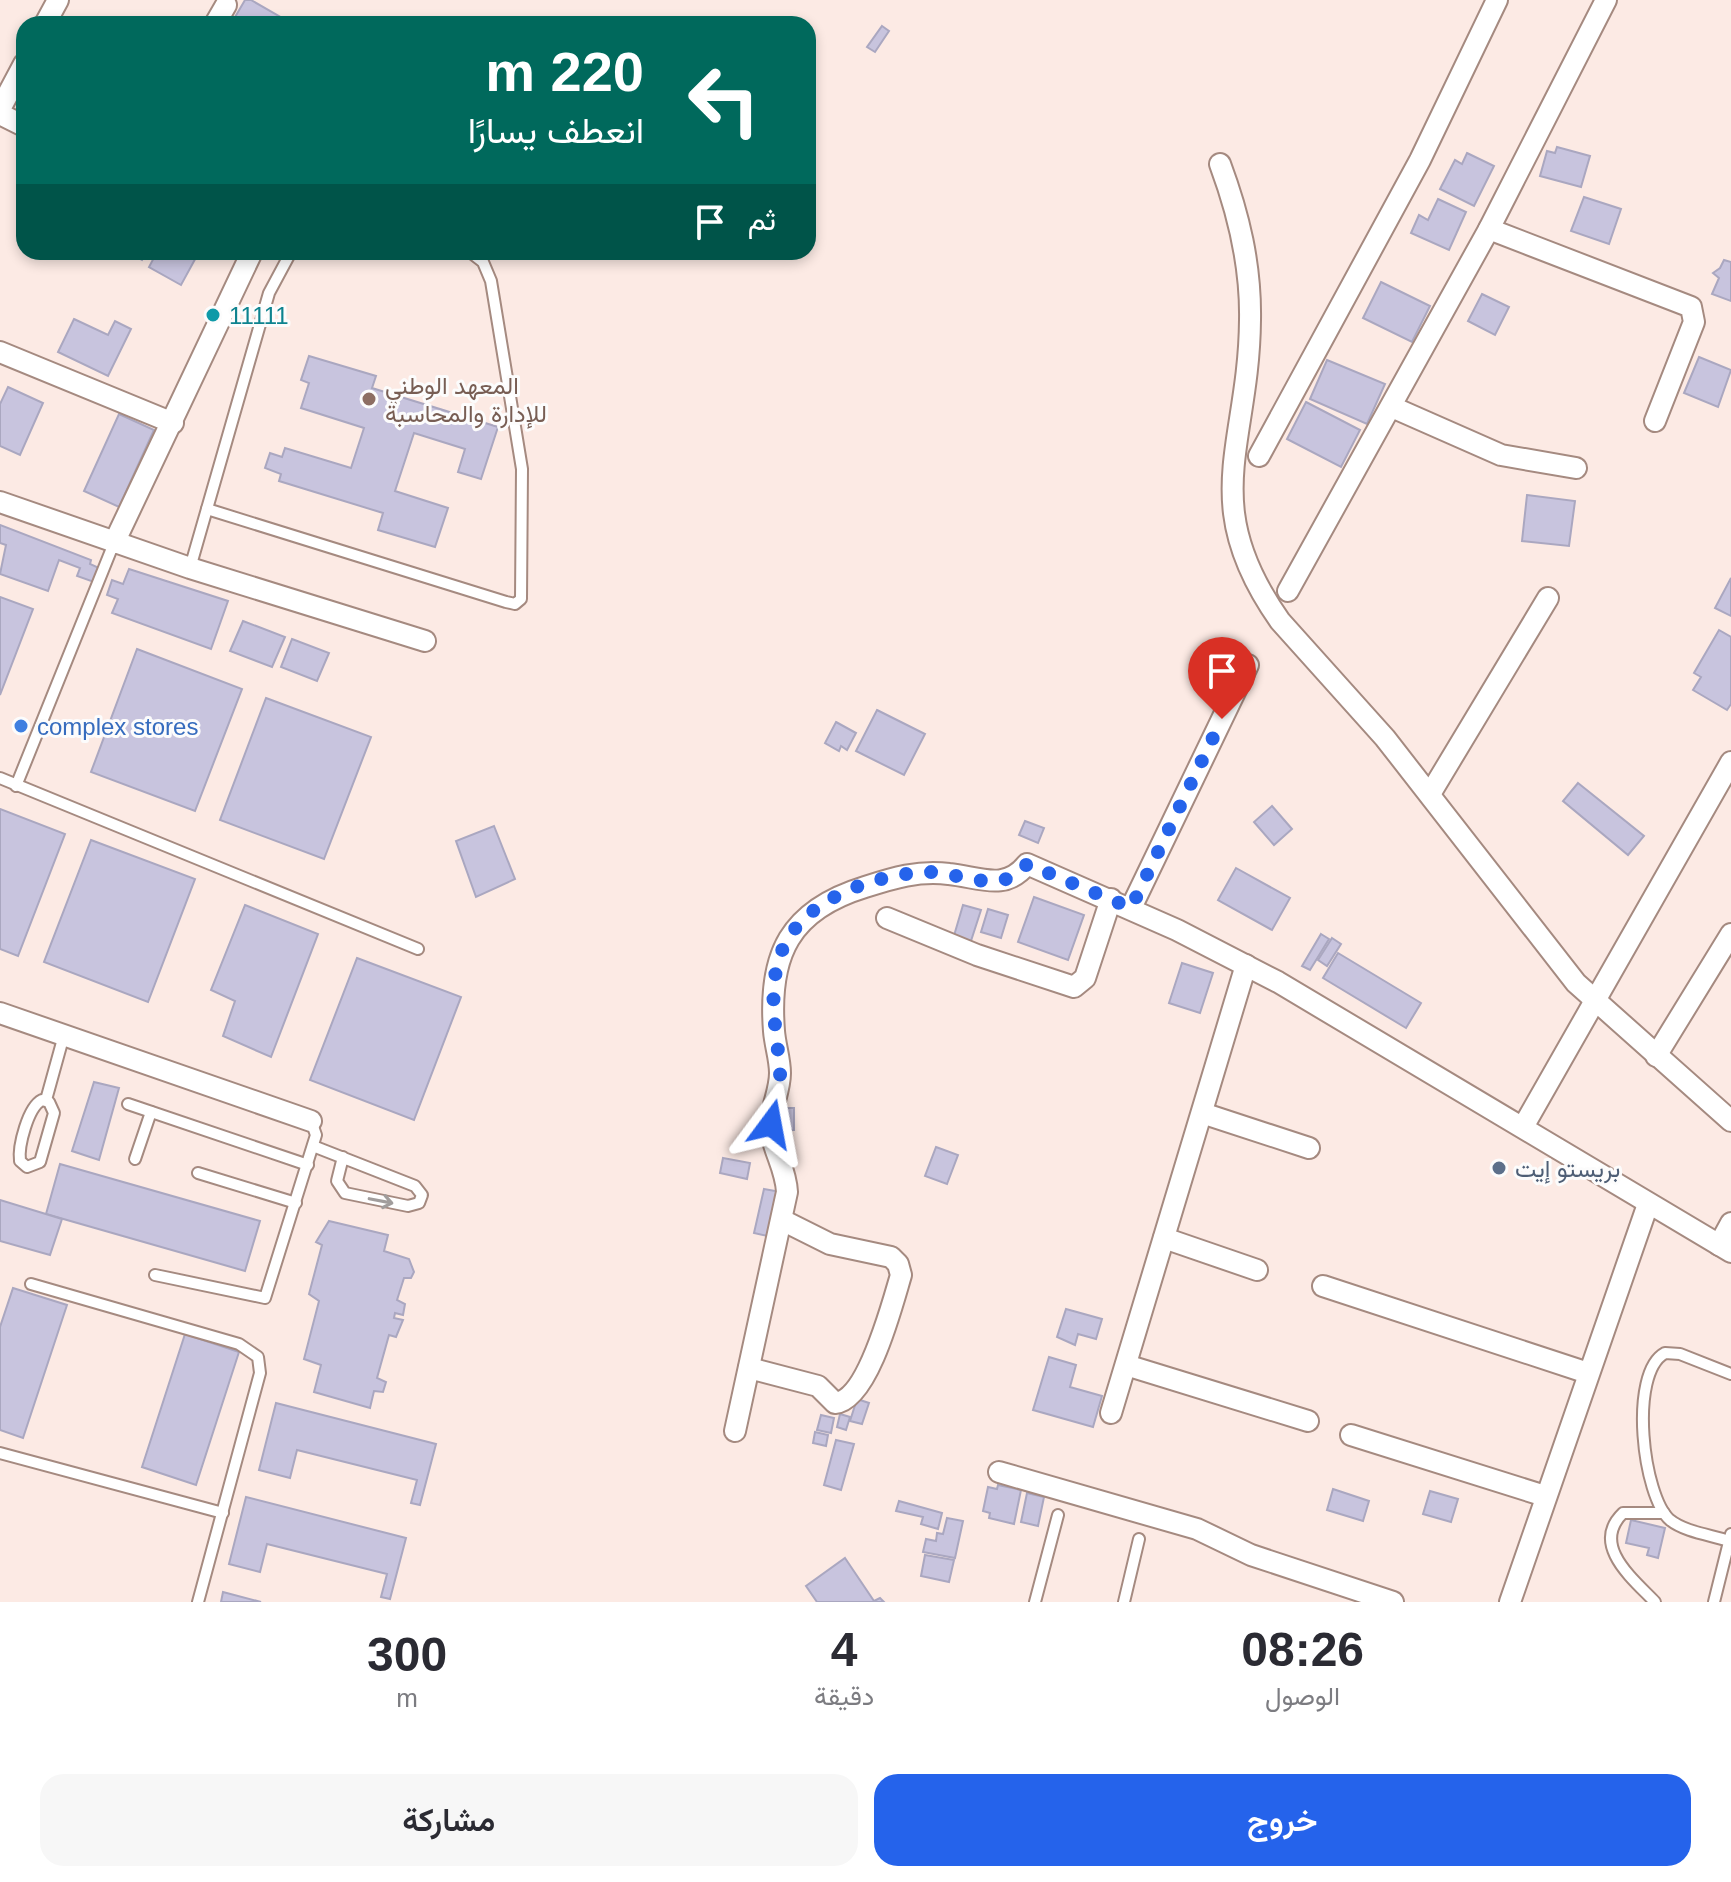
<!DOCTYPE html>
<html lang="ar">
<head>
<meta charset="utf-8">
<style>
	:root { --surface:#fff; --page:#f7f7f7; --text:#2b2b33; --muted:#7c7c81; --accent:#2563eb }
	body { margin:0; font-family:Helvetica,Vazirmatn,sans-serif; background:var(--page); color:var(--text); direction:rtl; height:100vh; display:flex; flex-direction:column; font-size:30px; white-space:nowrap }
	* { box-sizing:border-box; margin:0 }
	p { font-size:26px; color:var(--muted) }
	.icon { flex:none; width:44px; height:44px; fill:none; stroke:currentColor; stroke-width:2; stroke-linecap:round; stroke-linejoin:round }
	.map { position:relative; height:1602px; overflow:hidden; direction:ltr }
	.drawer { display:flex; flex-direction:column; background:var(--surface); flex:1 }
	.drawer>* { flex:none }
	.top-card { position:absolute; left:16px; top:16px; width:800px; height:244px; border-radius:24px; box-shadow:0 4px 12px #0003; direction:rtl; background:#00695c; color:#fff; overflow:hidden }
	.pin { position:absolute; display:grid; place-items:center; width:68px; height:68px; color:#fff; margin:-82px -34px; border-radius:50% 50% 50% 0; rotate:-45deg; box-shadow:0 0 8px #0007 }
	.pin .icon { rotate:45deg }
	.me { position:absolute; width:88px; margin:-44px; rotate:13deg; stroke-linejoin:round; filter:drop-shadow(0 0 6px #0008) }
	.turn { display:flex; align-items:center; gap:28px; height:168px; padding:0 40px; font-size:36px }
	.turn .icon { width:104px; height:104px; stroke-width:2.5 }
	.turn b { display:block; font-size:56px; line-height:68px }
	.then { display:flex; align-items:center; height:76px; padding:0 40px; background:#0003; gap:16px; font-size:30px }
	.eta { display:flex; justify-content:space-evenly; align-items:center; height:136px; text-align:center }
	.eta b { font-size:48px; font-weight:600; line-height:56px }
	.action { display:flex; gap:16px; margin-top:auto; padding:16px 40px }
	.action a { flex:1; height:92px; border-radius:24px; background:var(--accent); color:#fff; font-size:32px; font-weight:600; line-height:92px; text-align:center }
	.action a+a { background:var(--page); color:var(--text) }
	.map>svg:first-child { display:block }
	.building { fill:#c8c4de; stroke:#aaa7c0; stroke-width:2 }
	.lines { fill:none; stroke-linecap:round; stroke-linejoin:round }
	.service-casing { stroke:#a58a80; stroke-width:14 }
	.minor-casing { stroke:#a58a80; stroke-width:24 }
	.service { stroke:#fff; stroke-width:10 }
	.minor { stroke:#fff; stroke-width:20 }
	.oneway { stroke:#a19d9c }
	.route { stroke:#2563eb; stroke-width:14; stroke-dasharray:0 25.2 }
	.culture-dot { fill:#0f9aa8; stroke:#fcfcfc; stroke-width:3 }
	.education-dot { fill:#8d6e63; stroke:#fcfcfc; stroke-width:3 }
	.shop-dot { fill:#3f7fe0; stroke:#fcfcfc; stroke-width:3 }
	.service-dot { fill:#5c6f8a; stroke:#fcfcfc; stroke-width:3 }
	.labels { text-anchor:middle; dominant-baseline:central; stroke-width:6; stroke-linejoin:round; paint-order:stroke }
	.culture-label { font-size:24px; fill:#0d838f; stroke:#fcfcfc; text-anchor:start }
	.education-label { font-size:24px; fill:#785e54; stroke:#fcfcfc; text-anchor:start }
	.shop-label { font-size:24px; fill:#366cbe; stroke:#fcfcfc; text-anchor:start }
	.service-label { font-size:24px; fill:#4e5e75; stroke:#fcfcfc; text-anchor:start }
</style>
</head>
<body>
<div class="map">
<svg width="1731" height="1602" viewBox="0 0 1731 1602">
	<rect width="100%" height="100%" fill="#fceae4"/>
	<g class="building">
		<path d="M245,0h6l40,23 -60,1z"/>
		<path d="M882,26l7,5 -14,21 -8,-5z"/>
		<path d="M1557,147l33,9 -9,31 -41,-11 7,-25 8,2z"/>
		<path d="M1467,153l27,13 -20,40 -34,-17 15,-29 7,4z"/>
		<path d="M1584,197l37,12 -12,35 -38,-13z"/>
		<path d="M1438,199l28,13 -17,38 -38,-17 8,-18 9,5z"/>
		<path d="M127,252h19l-4,8z"/>
		<path d="M157,252h42l-18,33 -32,-18z"/>
		<path d="M1724,260l7,2v39l-19,-7 7,-16 -6,-5 7,-5z"/>
		<path d="M1381,282l49,24 -18,36 -49,-24z"/>
		<path d="M1482,294l27,13 -14,28 -27,-14z"/>
		<path d="M74,319l34,16 7,-14 16,8 -23,47 -50,-24z"/>
		<path d="M309,356l67,20 -4,12 126,39 -17,52 -23,-7 7,-23 -51,-16 -19,58 53,17 -13,39 -57,-17 5,-17 -104,-32 2,-7 -16,-6 5,-15 12,4 3,-9 66,20 13,-40 -63,-20 8,-25 -8,-3z"/>
		<path d="M1699,357l32,13 -13,37 -34,-14z"/>
		<path d="M1327,360l58,24 -18,40 -57,-25z"/>
		<path d="M8,387l35,16 -23,52 -20,-9v-42z"/>
		<path d="M1306,402l54,28 -19,37 -54,-28z"/>
		<path d="M119,414l35,16 -35,77 -35,-16z"/>
		<path d="M1527,495l48,6 -6,45 -47,-5z"/>
		<path d="M0,525l91,35 -1,4 9,4 -5,14 -17,-6 3,-8 -21,-8 -11,31 -48,-17 6,-29 -6,-2z"/>
		<path d="M129,569l99,32 -17,48 -99,-36 6,-14 -11,-4 5,-15 11,4z"/>
		<path d="M1731,578v38l-16,-8z"/>
		<path d="M0,597l33,12 -33,86z"/>
		<path d="M243,621l42,16 -13,30 -42,-16z"/>
		<path d="M1719,630l12,7v67l-4,6 -34,-20 8,-13 -7,-4z"/>
		<path d="M292,639l37,14 -12,28 -36,-14z"/>
		<path d="M137,649l105,40 -47,122 -104,-39z"/>
		<path d="M266,698l105,39 -47,122 -104,-39z"/>
		<path d="M877,710l48,24 -21,41 -48,-24z"/>
		<path d="M836,722l20,11 -9,17 -6,-4 -2,5 -14,-8z"/>
		<path d="M1578,783l66,53 -16,19 -65,-54z"/>
		<path d="M1272,806l20,23 -18,16 -20,-23z"/>
		<path d="M0,809l65,25 -47,122 -18,-7z"/>
		<path d="M1025,821l19,7 -6,15 -19,-8z"/>
		<path d="M494,826l21,53 -39,18 -20,-56z"/>
		<path d="M91,840l104,39 -47,123 -104,-40z"/>
		<path d="M1236,868l54,30 -18,32 -54,-30z"/>
		<path d="M1034,897l50,18 -16,45 -50,-18z"/>
		<path d="M245,905l73,29 -47,123 -48,-21 12,-35 -24,-11z"/>
		<path d="M963,905l18,5 -11,34 -17,-5z"/>
		<path d="M988,909l20,6 -7,23 -20,-6z"/>
		<path d="M1321,934l8,5 -19,31 -8,-4z"/>
		<path d="M1332,938l9,6 -14,22 -9,-6z"/>
		<path d="M1338,953l83,50 -15,25 -83,-50z"/>
		<path d="M357,958l104,39 -47,123 -104,-40z"/>
		<path d="M1182,963l31,10 -13,40 -31,-10z"/>
		<path d="M94,1082l25,6 -20,72 -27,-9z"/>
		<rect x="781" y="1108" width="13" height="22"/>
		<path d="M936,1147l22,8 -11,29 -22,-8z"/>
		<path d="M723,1158l27,5 -3,16 -27,-6z"/>
		<path d="M60,1164l200,57 -15,50 -199,-57z"/>
		<path d="M764,1189l17,3 -9,45 -18,-4z"/>
		<path d="M0,1200l62,19 -12,36 -50,-14z"/>
		<path d="M329,1221l59,14 -4,16 25,8 5,13 -3,6h-7l-7,22 8,4 -2,11 -8,-2 -1,5 9,2 -7,17 -7,-2 -12,43 9,4 -3,10 -9,-1 -4,17 -56,-16 7,-27 -17,-6 15,-58 -10,-7 13,-49 -6,-3z"/>
		<path d="M13,1288l54,17 -44,133 -23,-8v-103z"/>
		<path d="M1066,1309l36,10 -6,20 -18,-5 -3,11 -18,-8z"/>
		<path d="M185,1334l54,18 -43,133 -54,-18z"/>
		<path d="M1049,1357l27,8 -6,22 32,9 -9,31 -60,-17z"/>
		<path d="M857,1399l12,4 -7,21 -12,-3z"/>
		<path d="M276,1403l160,41 -16,61 -9,-2 6,-23 -120,-30 -7,28 -31,-8z"/>
		<path d="M840,1414l10,3 -4,13 -9,-3z"/>
		<path d="M821,1415l13,3 -3,15 -14,-3z"/>
		<path d="M815,1432l13,3 -2,11 -13,-3z"/>
		<path d="M836,1440l18,4 -13,46 -17,-5z"/>
		<path d="M998,1485l23,5 -7,34 -25,-6 1,-5 -7,-2 5,-24 9,2z"/>
		<path d="M1333,1489l36,12 -6,20 -36,-11z"/>
		<path d="M1430,1491l28,8 -7,23 -28,-8z"/>
		<path d="M1027,1493l17,4 -6,29 -17,-4z"/>
		<path d="M246,1497l160,41 -16,61 -9,-2 6,-23 -120,-30 -7,28 -31,-8z"/>
		<path d="M899,1501l43,12 -4,16 -17,-5 2,-7 -27,-6z"/>
		<path d="M947,1518l16,3 -8,37 -32,-6 3,-13 10,2 1,-8 6,1z"/>
		<path d="M1631,1520l34,8 -7,30 -11,-3 2,-7 -23,-5z"/>
		<path d="M925,1555l29,5 -5,22 -28,-6z"/>
		<path d="M845,1558l29,43 6,-3 4,4h-67l-11,-16z"/>
		<path d="M223,1592l38,10h-40z"/>
	</g>
	<g class="lines">
		<defs>
			<g id="service">
				<path d="M207,509l299,93 9,2 6,-5 1,-130 -31,-188 -8,-19 -13,-10"/>
				<path d="M190,568l79,-275 22,-41"/>
				<path d="M0,778l418,171"/>
				<path d="M16,786l98,-243"/>
				<path d="M42,1100l7,2 5,11 -14,49 -13,5 -7,-6c-2,-15 8,-54 22,-61z"/>
				<path d="M46,1100l18,-65"/>
				<path d="M128,1104l180,61"/>
				<path d="M313,1146l102,40 7,9 -3,8 -11,3 -63,-13 -8,-12 6,-24"/>
				<path d="M135,1159l16,-47"/>
				<path d="M198,1173l98,30"/>
				<path d="M155,1275l110,23 51,-163 -5,-14"/>
				<path d="M31,1284l208,60 19,13 2,16 -62,229"/>
				<path d="M0,1453l223,60"/>
				<path d="M1729,1541c-18,-6 -44,-9 -59,-21 -27,-23 -42,-147 -5,-167l15,1 51,20"/>
				<path d="M1035,1602l23,-87"/>
				<path d="M1124,1602l15,-63"/>
				<path d="M1655,1602c-22,-23 -65,-57 -32,-89h41"/>
				<path d="M1714,1602l17,-68"/>
			</g>
			<g id="minor">
				<path d="M45,24l13,-24"/>
				<path d="M215,24l11,-19"/>
				<path d="M0,109l24,-45"/>
				<path d="M0,114l24,12"/>
				<path d="M1220,164c19,51 31,101 30,156 -1,126 -54,182 30,301l105,117 191,245 155,138"/>
				<path d="M1489,229l202,78 3,15 -39,99"/>
				<path d="M0,352l173,71"/>
				<path d="M1392,407l109,48 75,13"/>
				<path d="M1259,456l161,-296 77,-160"/>
				<path d="M0,502l190,66 235,73"/>
				<path d="M114,543l138,-291"/>
				<path d="M1288,591l201,-362 117,-229"/>
				<path d="M1430,794l118,-196"/>
				<path d="M1131,908l117,-243"/>
				<path d="M887,918l90,37 97,32 11,-9 26,-79"/>
				<path d="M0,1013l311,108"/>
				<path d="M1656,1056l75,-122"/>
				<path d="M1202,1113l107,35"/>
				<path d="M1523,1127l208,-365"/>
				<path d="M1164,1238l93,32"/>
				<path d="M1719,1245l12,-22"/>
				<path d="M1323,1286l265,87"/>
				<path d="M1126,1365l182,56"/>
				<path d="M749,1368l69,18 17,17c33,-3 57,-98 66,-128l-3,-11 -7,-7 -61,-13 -48,-24"/>
				<path d="M1111,1413l135,-448"/>
				<path d="M735,1431l52,-239c-1,-22 -12,-38 -16,-59 -3,-21 9,-39 9,-60 0,-14 -5,-28 -6,-42 -6,-77 16,-121 91,-144 28,-9 54,-17 84,-13 30,3 56,18 78,-10l150,66 101,52 453,270"/>
				<path d="M1351,1435l194,61"/>
				<path d="M999,1472l198,57 54,26 142,47"/>
				<path d="M1510,1602l138,-398"/>
			</g>
		</defs>
		<use href="#service" class="service-casing"/>
		<use href="#minor" class="minor-casing"/>
		<use href="#service" class="service"/>
		<use href="#minor" class="minor"/>
	</g>
	<defs><path id="oneway-shaft" d="M-6 0H5M1.5-3L5.5 0L1.5 3" fill="none" stroke-width="1.6" stroke-linecap="round" stroke-linejoin="round" transform="scale(2)"/></defs>
	<use class="oneway" href="#oneway-shaft" transform="translate(381 1201) rotate(11)"/>
	<g class="lines">
		<path class="route" d="M771,1124c1,-18 10,-34 9,-53 -3,-39 -13,-77 0,-115 18,-55 92,-81 145,-84 36,-1 75,26 102,-8l104,44 91,-189"/>
	</g>
	<circle class="culture-dot" cx="213" cy="315" r="8"/>
	<circle class="education-dot" cx="369" cy="399" r="8"/>
	<circle class="shop-dot" cx="21" cy="726" r="8"/>
	<circle class="service-dot" cx="1499" cy="1168" r="8"/>
	<g class="labels">
		<g class="culture-label">
			<text x="229" y="315">11111</text>
		</g>
		<g class="education-label">
			<text x="385" y="385">المعهد الوطني<tspan x="385" dy="28">للإدارة والمحاسبة</tspan></text>
		</g>
		<g class="shop-label">
			<text x="37" y="726">complex stores</text>
		</g>
		<g class="service-label">
			<text x="1515" y="1168">بريستو إيت</text>
		</g>
	</g>
</svg>
<div class="pin" style="left:1222px;top:719px;background:#d93025"><svg class="icon" aria-label="arrive" viewBox="0 0 24 24"><path d="M6 21V4h12l-3 4 3 4H6"/></svg></div>
<svg class="me" style="left:771px;top:1124px" viewBox="-20 -20 40 40"><path d="M0-17L14 15 0 8-14 15z" fill="#2563eb" stroke="#fff" stroke-width="4"/></svg>
<div class="top-card">
<div class="turn"><svg class="icon" aria-label="left" viewBox="0 0 24 24"><path d="M17 20v-9H6M10 6l-5 5 5 5"/></svg><div><b>220 m</b>انعطف يسارًا</div></div>
<div class="then">ثم<svg class="icon" aria-label="arrive" viewBox="0 0 24 24"><path d="M6 21V4h12l-3 4 3 4H6"/></svg></div>
</div>
</div>
<section class="drawer">
<div class="eta">
<div><b>08:26</b><p>الوصول</p></div>
<div><b>4</b><p>دقيقة</p></div>
<div><b>300</b><p>m</p></div>
</div>
<div class="action"><a>خروج</a><a>مشاركة</a></div>
</section>
</body>
</html>
